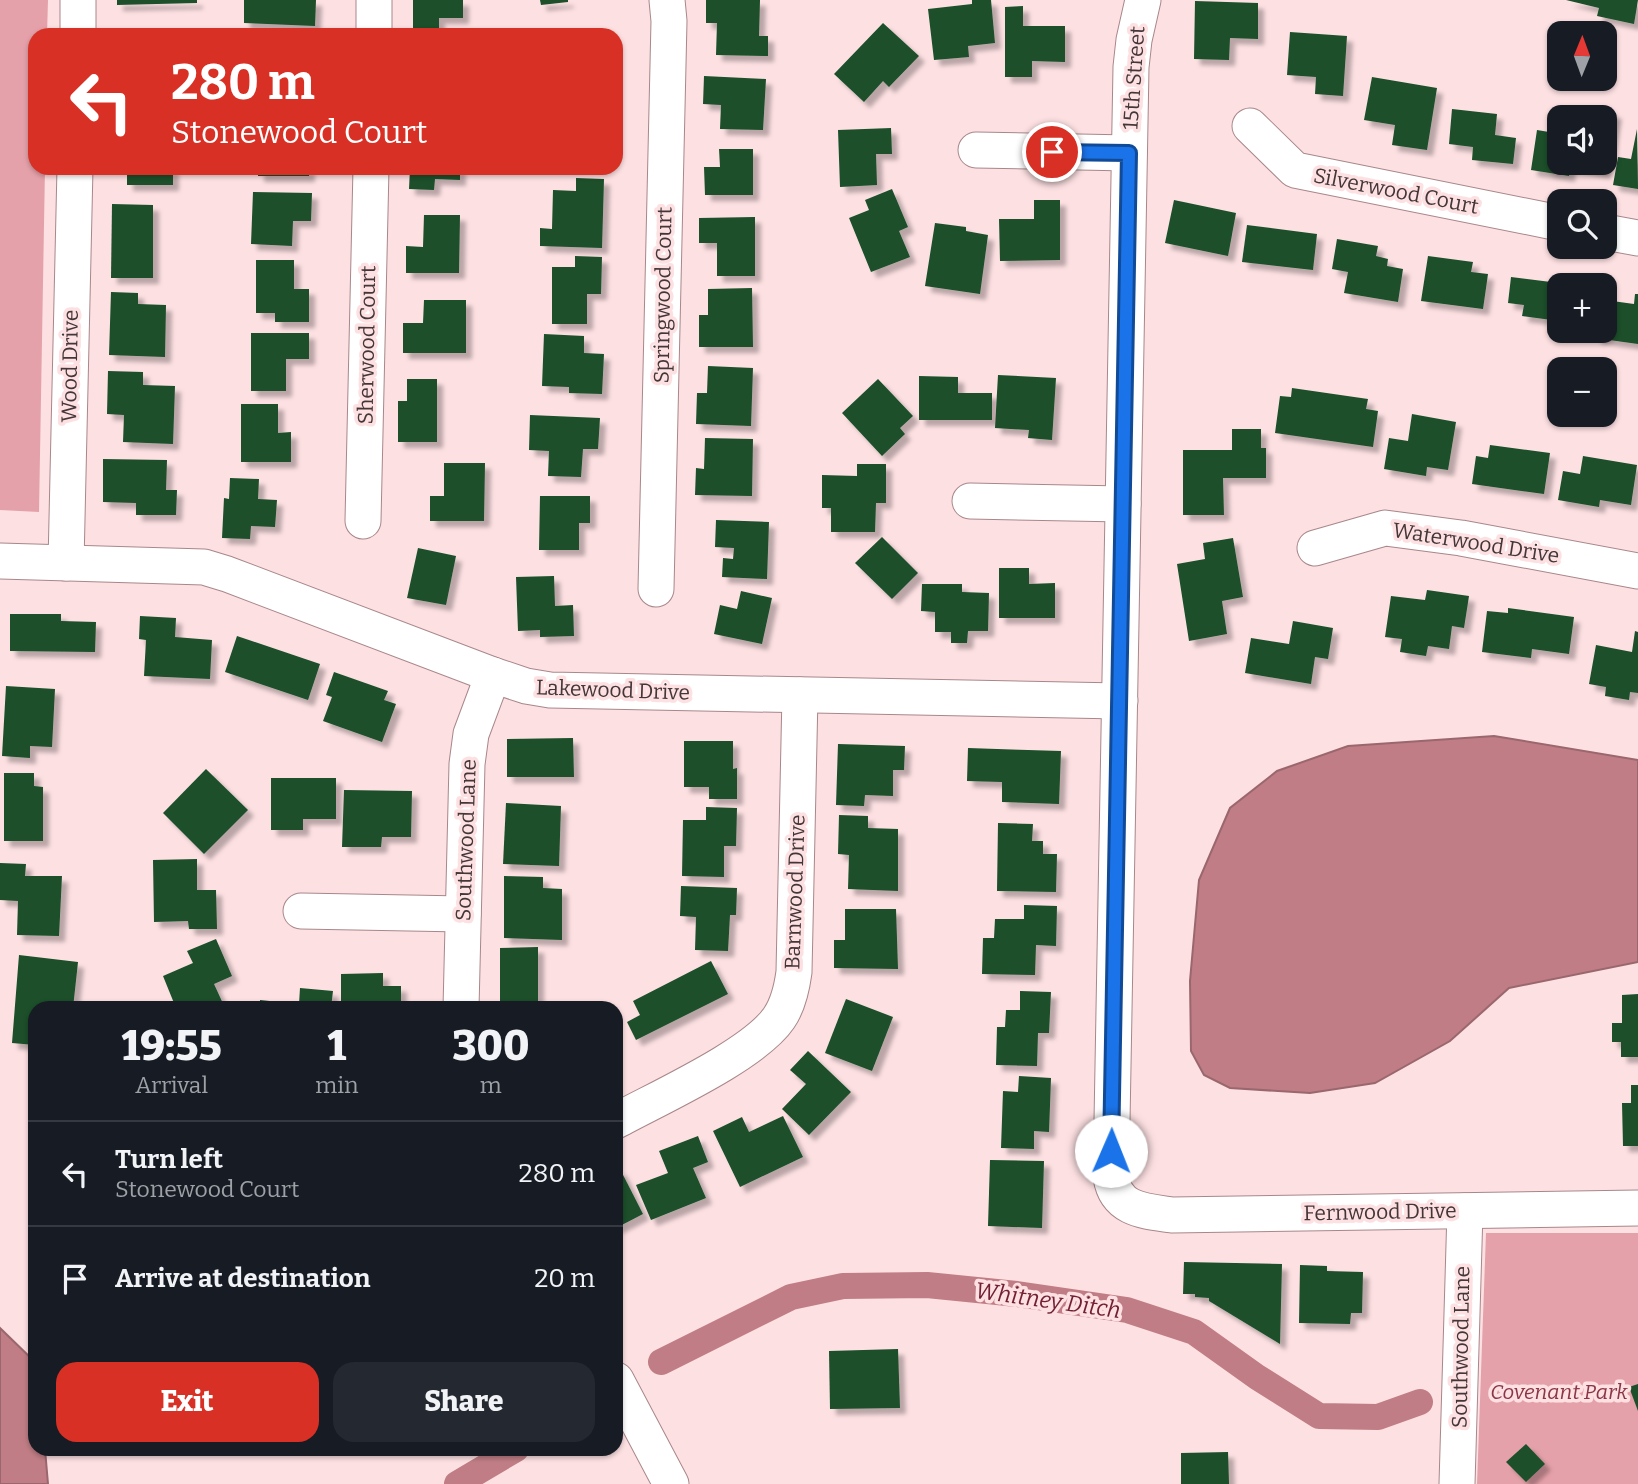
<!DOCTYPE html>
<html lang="en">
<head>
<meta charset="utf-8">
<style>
	:root { --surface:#171b24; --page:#242831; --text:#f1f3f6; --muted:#9ea1a6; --line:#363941; --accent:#d93025 }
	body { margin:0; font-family:Bitter,serif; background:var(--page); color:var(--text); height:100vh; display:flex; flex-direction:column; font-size:26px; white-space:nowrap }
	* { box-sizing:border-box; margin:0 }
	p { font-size:23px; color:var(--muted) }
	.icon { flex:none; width:38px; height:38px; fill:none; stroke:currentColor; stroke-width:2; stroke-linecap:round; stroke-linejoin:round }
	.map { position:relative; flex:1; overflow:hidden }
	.panel { position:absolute; left:28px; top:1001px; width:595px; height:455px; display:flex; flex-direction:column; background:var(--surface); border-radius:21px; box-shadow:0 2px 5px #0004 }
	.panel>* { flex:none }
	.guide { position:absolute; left:28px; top:28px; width:595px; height:147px; border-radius:21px; box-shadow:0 2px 5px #0004; background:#d93025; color:#fff; overflow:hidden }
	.needle { width:46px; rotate:1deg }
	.controls { position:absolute; left:1547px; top:21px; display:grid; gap:14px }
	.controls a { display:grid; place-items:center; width:70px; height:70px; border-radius:14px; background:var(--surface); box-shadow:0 2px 5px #0004; font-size:35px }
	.pin { position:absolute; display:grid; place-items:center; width:60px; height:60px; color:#fff; margin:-30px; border:4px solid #fff; border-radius:50%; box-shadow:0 2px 7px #0007 }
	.me { position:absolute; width:77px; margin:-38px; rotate:1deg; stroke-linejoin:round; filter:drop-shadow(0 0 5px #0008) }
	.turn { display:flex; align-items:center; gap:24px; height:147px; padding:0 28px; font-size:32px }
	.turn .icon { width:91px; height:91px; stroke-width:2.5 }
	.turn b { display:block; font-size:49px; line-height:60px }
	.eta { display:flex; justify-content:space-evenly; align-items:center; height:119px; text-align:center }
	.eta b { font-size:42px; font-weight:800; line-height:49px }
	.cta { display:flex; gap:14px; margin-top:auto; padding:14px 28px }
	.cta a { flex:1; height:80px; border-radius:21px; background:var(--accent); color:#fff; font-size:28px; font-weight:800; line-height:80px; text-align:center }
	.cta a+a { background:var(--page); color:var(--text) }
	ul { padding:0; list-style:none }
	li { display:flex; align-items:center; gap:21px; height:105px; padding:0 28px; border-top:2px solid var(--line) }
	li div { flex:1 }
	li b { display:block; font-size:26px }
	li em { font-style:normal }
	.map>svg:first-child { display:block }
	.green { fill:#e5a1a9 }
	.water { fill:#c07d85; stroke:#9b676e; stroke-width:2 }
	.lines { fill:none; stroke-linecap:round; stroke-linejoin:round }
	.canal { stroke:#c07d85; stroke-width:26 }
	.building { fill:#1a502a; filter:url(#shadow) }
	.minor-casing { stroke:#a8878a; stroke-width:37 }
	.minor { stroke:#fff; stroke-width:35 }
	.route-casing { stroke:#114b97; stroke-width:18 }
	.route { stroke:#1a73e8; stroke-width:12 }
	.labels { text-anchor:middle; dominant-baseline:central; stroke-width:7; stroke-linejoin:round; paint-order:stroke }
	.street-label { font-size:21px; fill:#443537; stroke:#fde0e2 }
	.park-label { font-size:21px; font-style:italic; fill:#8a3646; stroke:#fde0e2 }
	.water-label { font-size:23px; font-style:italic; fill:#711f31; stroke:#fde0e2 }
</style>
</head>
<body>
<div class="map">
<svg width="1638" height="1484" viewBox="0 0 1638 1484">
	<defs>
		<filter id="shadow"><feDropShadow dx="6" dy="6" stdDeviation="2" flood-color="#0004"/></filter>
	</defs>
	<rect width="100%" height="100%" fill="#fde0e2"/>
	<g class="green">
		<path d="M0,0h48l-1,35h-12v133h10l-6,344 -39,-2z"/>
		<path d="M1486,1233h152v251h-161z"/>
	</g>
	<g class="water">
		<path d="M1494,736l144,24v202l-129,26 -59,53 -75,42 -65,10 -80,-5 -26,-13 -13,-24 -1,-70 9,-101 31,-72 47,-37 71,-25z"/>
		<path d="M0,1328l35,34v87h10l3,35h-48z"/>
	</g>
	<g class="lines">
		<g class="canal">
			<path d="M661,1362l130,-65 52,-11 84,-1 90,9 110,16 67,22 63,45 62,39 59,1 42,-15"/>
			<path d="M457,1484l59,-35"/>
		</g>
	</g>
	<g class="building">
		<path d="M117,0h80v3l-80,2z"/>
		<path d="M244,0h72l-1,26 -71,-3z"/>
		<path d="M413,0h50v18h-24v10h-26z"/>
		<path d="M540,0h28v2l-27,3z"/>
		<path d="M706,0h54l-1,36h9v20l-52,-1 1,-32h-11z"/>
		<path d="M972,0h19l4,43 -27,3 1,11 -35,3 -6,-51 44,-5z"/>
		<path d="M1566,0h72l-4,24 -37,-8 2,-8z"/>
		<path d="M1195,1l63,2v36l-28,-1 -1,22 -35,-1z"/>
		<path d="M1023,6v20h42v36l-33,-1v16h-27v-70z"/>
		<path d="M883,23l36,33 -30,31 -6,-6 -19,21 -30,-28z"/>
		<path d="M609,29v6h-60v-5z"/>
		<path d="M1290,32l57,4 -4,60 -28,-2 1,-17 -29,-2z"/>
		<path d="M704,76l62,3 -3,51 -43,-1 1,-24 -18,-1z"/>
		<path d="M1372,77l65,11 -10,62 -35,-5 3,-20 -31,-5z"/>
		<path d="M1582,107l34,6 -11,60 -35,-7 -1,10 -38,-6 6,-40 12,2 4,-19 18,3 -12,1v46h46v-46h-25z"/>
		<path d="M1452,109l45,5 -2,21 21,3 -3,26 -41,-4 1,-13 -24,-3z"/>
		<path d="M891,128l1,26h-16l1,31 -37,2 -2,-57z"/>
		<path d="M1637,129l1,60 -25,-4 5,-28 13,2z"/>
		<path d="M719,149h34v46h-48l-1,-28h16z"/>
		<rect x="127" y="168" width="46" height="17"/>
		<rect x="258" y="168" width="51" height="8"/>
		<path d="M410,168h50v12l-25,-1 -1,11 -25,-1z"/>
		<path d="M576,178l28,1 -2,69 -62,-2v-18l12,1 1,-39 23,1z"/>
		<path d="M892,189l16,38 -9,4 11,26 -39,15 -22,-54 20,-8 -4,-10z"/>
		<path d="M253,192l59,1 -1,28h-18l-1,25 -41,-2z"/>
		<path d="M1034,200h26v60l-60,1 -1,-42h35z"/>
		<path d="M1174,200l62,13 -8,43 -63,-13z"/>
		<path d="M112,204l41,1v73h-42z"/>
		<path d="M424,215h36l-1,58h-53v-27l17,1z"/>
		<path d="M755,217v59h-38v-33h-18v-25z"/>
		<path d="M935,223l31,4v4l22,4 -8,59 -55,-8z"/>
		<path d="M1247,225l70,9 -4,36 -71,-8z"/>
		<path d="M1337,239l41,7 -2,10 12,3 -1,7 16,3 -5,33 -54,-9 4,-21 -16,-3z"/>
		<path d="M575,256l27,1 -1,37h-14v30h-35v-57h23z"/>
		<path d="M1428,256l45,6 -2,10 17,2 -5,35 -62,-8z"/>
		<path d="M256,260h38v29h15v33h-34v-9h-19z"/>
		<path d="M1511,277l48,6v38l-37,-5 2,-11 -16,-2z"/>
		<path d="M752,288l1,59h-54v-32h9v-26z"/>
		<path d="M111,292l27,1v11l28,1 -1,52 -56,-2z"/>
		<path d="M1635,294h3v50l-43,-6 1,-7h9v-31l29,4z"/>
		<path d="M424,300h42v53h-63v-30h20z"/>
		<path d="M251,333h58v26h-23v32h-35z"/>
		<path d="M544,334l40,2v17l20,1 -2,40 -33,-1v-6l-27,-1z"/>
		<path d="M708,366l45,2 -2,58 -55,-2 1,-31h10z"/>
		<path d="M108,371l35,1v13l32,1 -2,58 -50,-2 1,-27 -17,-1z"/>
		<path d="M998,375l58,3 -4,62 -24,-2 1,-8 -34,-2z"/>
		<path d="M919,376l39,1v16h34v27h-73z"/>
		<path d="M407,379h30v63h-39v-41h9z"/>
		<path d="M878,379l35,37 -13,12 5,6 -23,22 -40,-43z"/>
		<path d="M1292,388l76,11 -2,10 12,2 -5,36 -98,-14 5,-37 11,1z"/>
		<path d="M241,404h37v29l13,-1v30h-50z"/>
		<path d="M1412,414l44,8 -8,48 -21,-3 -1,9 -42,-7 5,-31 19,3z"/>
		<path d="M530,415l70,3 -2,31h-15l-2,28 -33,-1 1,-25 -20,-1z"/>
		<path d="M1232,429h29v19h5v30h-43l1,37h-41v-65h49z"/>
		<path d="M705,438l48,1 -1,57 -57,-1 1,-27 8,1z"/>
		<path d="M1490,445l60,8 -6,41 -72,-10 4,-28 12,2z"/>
		<path d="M1583,456l54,9 -6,40 -31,-5 -1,7 -41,-7 5,-29 17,3z"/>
		<path d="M103,459l64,1 -1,30h11l-1,25h-40v-12l-33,-1z"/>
		<path d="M444,463h41l-1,58h-54v-25h14z"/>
		<path d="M857,464h29v39h-10l-1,29h-44v-24h-9v-33l35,1z"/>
		<path d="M230,478l29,1 -1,20 19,1 -2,27 -24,-1 -1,13 -28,-1 2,-40 5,1z"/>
		<path d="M540,496h50v27h-11v27h-40z"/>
		<path d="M716,520l53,2 -2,57 -45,-2 1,-19 10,1 1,-11 -19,-1z"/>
		<path d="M882,537l36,36 -26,26 -37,-36z"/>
		<path d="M1233,538l10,59 -21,4 5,33 -38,7 -12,-77 28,-5 -2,-16z"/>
		<path d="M418,548l38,8 -10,49 -39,-7z"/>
		<path d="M999,568h30v16l26,-1v35h-56z"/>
		<path d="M554,576l1,30 18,-1 1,31 -34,1v-7l-22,1 -2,-54z"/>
		<path d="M922,584h40v8l27,1 -1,38h-20l-1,12h-16v-11h-16v-20l-14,-1z"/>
		<path d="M1427,590l42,6 -5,32 -12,-2 -3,23 -21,-3 -2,10 -26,-4 2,-13 -17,-2 6,-41 34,4z"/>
		<path d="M741,591l31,7 -10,46 -48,-10 6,-29 17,4z"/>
		<path d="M1508,608l66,9 -5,37 -37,-5 -1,9 -49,-6 5,-41 21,2z"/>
		<path d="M10,614h51v7l35,1 -1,30 -85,-1z"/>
		<path d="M140,616l36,2 -1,19 37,3 -2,39 -66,-3 2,-36 -7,-1z"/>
		<path d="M1293,621l40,7 -5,31 -13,-2 -4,27 -66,-11 6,-35 38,6z"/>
		<path d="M1635,631l3,1v61l-8,-1 -1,8 -24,-4 1,-9 -17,-3 7,-39 36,7z"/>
		<path d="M237,636l83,28 -12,36 -83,-28z"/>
		<path d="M334,672l54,19 -4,9 12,4 -14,38 -59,-21 9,-24 -6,-2z"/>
		<path d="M6,686l49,3 -3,58 -22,-1v12l-28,-2z"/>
		<path d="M573,738l1,39h-67v-38z"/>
		<path d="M684,741h49v28l4,-1v31h-28v-12h-25z"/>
		<path d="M838,744l67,2 -1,24h-11v26l-28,-1 -1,11 -28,-1z"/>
		<path d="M968,748l93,3 -2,53 -57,-2v-20l-35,-1z"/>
		<path d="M206,769l42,41 -44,44 -41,-41z"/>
		<path d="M4,773h30v13l9,1v54h-39z"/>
		<path d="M271,778h65v41h-33v11h-32z"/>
		<path d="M344,790l68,1 -1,46h-29l-1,10h-39z"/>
		<path d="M506,803l55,3 -2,60 -56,-2z"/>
		<path d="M706,807l31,1 -1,38h-12v31l-42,-1 1,-56h23z"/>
		<path d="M839,815l29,1v12l30,1v62l-50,-2 1,-34 -11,-1z"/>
		<path d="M998,823l35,1 -1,17h11v13h14l-1,38 -59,-1z"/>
		<path d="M197,859v31h19l1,39h-28l-1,-8 -34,1 -1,-62z"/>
		<path d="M0,863l26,1 -1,12h37l-3,60 -42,-1 1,-34 -18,-1z"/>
		<path d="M504,876l39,1v11l19,1v51l-58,-2z"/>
		<path d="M681,886l56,2 -1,27h-6l-2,36 -33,-1 1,-33 -16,-1z"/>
		<path d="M1024,905l33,1 -1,40 -20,-1 -1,30 -53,-1 1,-36h11l1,-19h29z"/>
		<path d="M845,909h51l2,60 -64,-1v-28h11z"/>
		<path d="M216,939l16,37 -18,8 11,24h-49l-13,-32 30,-13 -6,-12z"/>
		<path d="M538,947v58h-38v-57z"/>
		<path d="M19,955l59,7 -5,46h-38v37l-23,-2z"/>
		<path d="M711,961l17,33 -92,46 -9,-18 13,-7 -7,-14z"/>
		<path d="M383,973v13h18v22h-50v-5h-10v-29z"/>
		<path d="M300,988l33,3 -2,17h-71v-8l39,4z"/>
		<path d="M1020,991l31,1 -2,41h-11l-1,33 -41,-1 1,-38h8l1,-17h14z"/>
		<path d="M1638,994v63h-17v-15h-9v-19h10v-28z"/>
		<path d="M846,999l47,18 -21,54 -47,-18z"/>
		<path d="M808,1051l43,41 -42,43 -27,-26 24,-25 -16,-14z"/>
		<path d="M1019,1076l32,2 -2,54 -15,-1v18l-33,-1 2,-57 15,1z"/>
		<path d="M1631,1085h7v61h-15l-1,-43h9z"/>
		<path d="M783,1116l20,41 -63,30 -27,-56 29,-14 7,15z"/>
		<path d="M698,1136l10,26 -15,6 13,30 -55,22 -15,-35 32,-12 -9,-22z"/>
		<path d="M990,1160l54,1 -2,67 -54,-2z"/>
		<path d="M620,1169l23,45 -27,14v-57z"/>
		<path d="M1184,1262l98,2 -2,80 -71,-43v-3l-14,-1v-3h-12z"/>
		<path d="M1300,1265l27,1v5l36,1 -1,41h-11l-1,11 -51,-1z"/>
		<path d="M898,1349l2,59 -70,1 -1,-58z"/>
		<path d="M1638,1384v27l-9,-24z"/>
		<path d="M1526,1444l19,20 -19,18 -20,-20z"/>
		<path d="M1228,1452l1,32h-48v-31z"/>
	</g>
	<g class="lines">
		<defs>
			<g id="minor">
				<path d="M1143,0l-9,40 -3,27 -20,1110c5,33 33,34 61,38l466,-7"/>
				<path d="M78,35v-35"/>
				<path d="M374,35v-35"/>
				<path d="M1250,126l45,44 264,53"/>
				<path d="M976,150l153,3"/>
				<path d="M1605,232l33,6"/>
				<path d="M970,501l153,3"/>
				<path d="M363,521l8,-353"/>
				<path d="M1315,548l70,-20 76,10 177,33"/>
				<path d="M0,561l204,6 23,7 266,101 33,11 24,4 570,11"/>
				<path d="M66,563l9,-395"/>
				<path d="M656,589l13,-568 -2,-21"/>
				<path d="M301,911l162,3"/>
				<path d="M461,1008l6,-244 4,-30 22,-59"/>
				<path d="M616,1121c42,-23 138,-66 163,-103 9,-13 13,-31 15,-46l6,-277"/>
				<path d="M616,1380l55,104"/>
				<path d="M1457,1484l8,-273"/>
			</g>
		</defs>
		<use href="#minor" class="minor-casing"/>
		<use href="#minor" class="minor"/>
	</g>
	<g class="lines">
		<defs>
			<path id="route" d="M1052,152l77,1 -18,998"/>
		</defs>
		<use href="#route" class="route-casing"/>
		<use href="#route" class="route"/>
	</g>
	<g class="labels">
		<g class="street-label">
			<text transform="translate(1134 78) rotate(-86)">15th Street</text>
			<text transform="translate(1396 191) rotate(11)">Silverwood Court</text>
			<text transform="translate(663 295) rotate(-89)">Springwood Court</text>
			<text transform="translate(367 345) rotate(-89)">Sherwood Court</text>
			<text transform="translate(70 366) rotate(-89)">Wood Drive</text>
			<text transform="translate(1476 543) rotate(9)">Waterwood Drive</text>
			<text transform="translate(613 690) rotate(2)">Lakewood Drive</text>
			<text transform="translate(466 840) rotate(-88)">Southwood Lane</text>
			<text transform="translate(795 892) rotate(-88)">Barnwood Drive</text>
			<text transform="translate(1380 1212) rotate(-1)">Fernwood Drive</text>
			<text transform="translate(1461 1347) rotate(-89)">Southwood Lane</text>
		</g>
		<g class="park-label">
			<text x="1559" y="1392">Covenant Park</text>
		</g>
		<g class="water-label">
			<text transform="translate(1048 1300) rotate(8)">Whitney Ditch</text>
		</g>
	</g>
</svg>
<div class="controls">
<a><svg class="needle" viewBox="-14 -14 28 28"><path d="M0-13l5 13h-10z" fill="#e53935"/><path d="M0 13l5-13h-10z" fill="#9ea1a6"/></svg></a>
<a><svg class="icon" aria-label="sound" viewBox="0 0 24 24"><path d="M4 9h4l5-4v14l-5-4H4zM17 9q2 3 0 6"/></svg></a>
<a><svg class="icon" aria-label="search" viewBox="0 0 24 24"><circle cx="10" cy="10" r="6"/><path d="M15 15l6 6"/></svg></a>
<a>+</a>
<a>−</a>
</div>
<div class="pin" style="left:1052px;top:152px;background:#d93025"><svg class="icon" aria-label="arrive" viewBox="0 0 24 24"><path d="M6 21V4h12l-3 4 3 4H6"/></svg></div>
<svg class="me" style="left:1111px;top:1151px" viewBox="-20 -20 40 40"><circle r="19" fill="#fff"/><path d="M0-13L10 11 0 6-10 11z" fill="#1a73e8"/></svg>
<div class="guide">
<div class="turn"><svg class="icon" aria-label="left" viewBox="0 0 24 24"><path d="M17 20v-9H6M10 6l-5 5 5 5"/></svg><div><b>280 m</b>Stonewood Court</div></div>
</div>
<section class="panel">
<div class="eta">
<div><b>19:55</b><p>Arrival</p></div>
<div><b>1</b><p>min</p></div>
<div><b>300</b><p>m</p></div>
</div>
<ul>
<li><svg class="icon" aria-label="left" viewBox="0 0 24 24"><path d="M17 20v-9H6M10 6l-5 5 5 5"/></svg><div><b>Turn left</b><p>Stonewood Court</p></div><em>280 m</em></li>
<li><svg class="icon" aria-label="arrive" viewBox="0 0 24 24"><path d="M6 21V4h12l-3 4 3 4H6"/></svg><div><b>Arrive at destination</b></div><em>20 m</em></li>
</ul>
<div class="cta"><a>Exit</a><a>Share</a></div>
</section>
</div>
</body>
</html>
